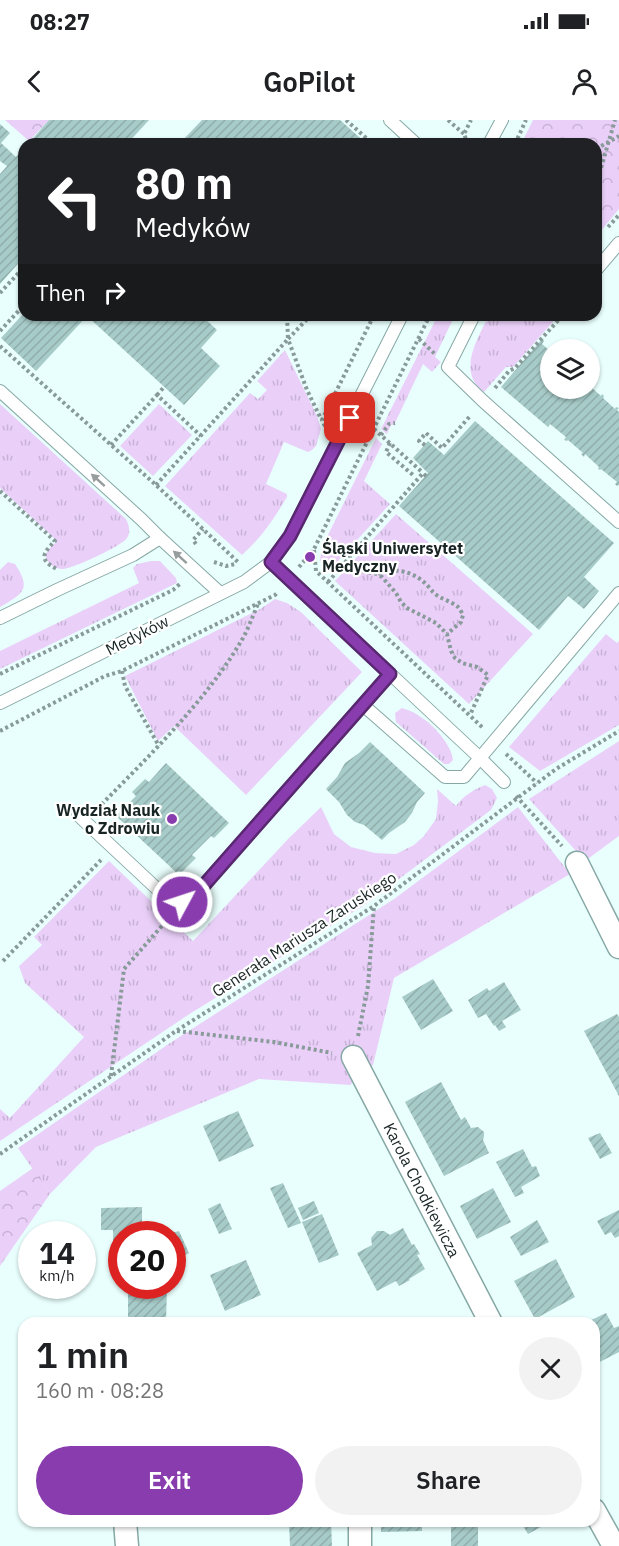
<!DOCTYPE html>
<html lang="en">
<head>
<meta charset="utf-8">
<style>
	:root { --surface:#fff; --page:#f2f2f2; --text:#202124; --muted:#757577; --accent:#883cad }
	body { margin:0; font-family:"IBM Plex Sans",sans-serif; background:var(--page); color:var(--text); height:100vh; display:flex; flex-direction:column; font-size:22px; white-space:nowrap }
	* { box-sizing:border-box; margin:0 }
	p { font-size:20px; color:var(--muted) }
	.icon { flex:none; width:33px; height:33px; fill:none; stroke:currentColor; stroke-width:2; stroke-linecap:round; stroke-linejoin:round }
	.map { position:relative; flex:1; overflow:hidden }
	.panel { position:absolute; left:18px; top:1197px; width:582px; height:210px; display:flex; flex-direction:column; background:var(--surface); border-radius:18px; box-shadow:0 2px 4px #0004 }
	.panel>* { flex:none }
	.hud { position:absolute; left:18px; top:18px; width:584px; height:183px; border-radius:18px; box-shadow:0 2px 4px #0004; background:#202124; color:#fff; overflow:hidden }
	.tools { position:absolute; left:540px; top:219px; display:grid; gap:12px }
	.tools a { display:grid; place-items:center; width:60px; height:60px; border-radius:50%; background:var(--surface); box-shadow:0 2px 4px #0004; font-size:30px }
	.speed { position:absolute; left:18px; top:1101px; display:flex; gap:12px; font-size:30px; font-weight:700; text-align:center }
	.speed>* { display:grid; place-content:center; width:78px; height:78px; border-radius:50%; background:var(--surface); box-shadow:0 2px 4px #0004; line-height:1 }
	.speed small { font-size:15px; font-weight:400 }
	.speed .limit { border:9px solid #d22; background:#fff; color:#111 }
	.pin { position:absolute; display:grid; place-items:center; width:51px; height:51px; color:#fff; margin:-26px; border-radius:12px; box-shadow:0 3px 9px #0006 }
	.me { position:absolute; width:66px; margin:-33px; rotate:50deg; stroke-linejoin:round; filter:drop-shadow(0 0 4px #0008) }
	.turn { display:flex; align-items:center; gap:21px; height:126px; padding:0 18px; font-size:27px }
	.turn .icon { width:78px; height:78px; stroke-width:2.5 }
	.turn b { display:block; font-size:42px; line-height:51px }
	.then { display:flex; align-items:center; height:57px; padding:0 18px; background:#0003; gap:12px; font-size:22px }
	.round { display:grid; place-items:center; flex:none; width:63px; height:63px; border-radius:32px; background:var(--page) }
	.overview { display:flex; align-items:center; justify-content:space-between; height:102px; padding:0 18px }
	h1 { font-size:36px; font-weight:600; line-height:45px }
	.button { display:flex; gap:12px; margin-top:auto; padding:12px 18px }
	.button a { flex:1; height:69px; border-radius:36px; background:var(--accent); color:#fff; font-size:24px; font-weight:600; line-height:69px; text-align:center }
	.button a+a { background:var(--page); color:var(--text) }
	.status { display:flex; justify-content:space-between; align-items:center; height:42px; padding:0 30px; background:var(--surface); direction:ltr }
	.status svg { height:16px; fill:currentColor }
	header { display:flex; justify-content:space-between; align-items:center; height:78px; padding:0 18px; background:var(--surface); font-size:27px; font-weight:600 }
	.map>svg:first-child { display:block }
	.grass { fill:url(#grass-tufts) }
	.park { fill:url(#park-crowns) }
	.building { fill:url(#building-hatch) }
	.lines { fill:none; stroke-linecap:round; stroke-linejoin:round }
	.service-casing { stroke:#86a8a5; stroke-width:14 }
	.minor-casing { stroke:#86a8a5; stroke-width:25 }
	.path { stroke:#889a99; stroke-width:4; stroke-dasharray:3 3; stroke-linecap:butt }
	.service { stroke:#fff; stroke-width:12 }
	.minor { stroke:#fff; stroke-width:22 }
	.oneway { fill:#979d9c }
	.route-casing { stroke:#582770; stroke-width:15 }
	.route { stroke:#883cad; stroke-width:10 }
	.poi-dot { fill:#883cad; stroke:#fff; stroke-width:2 }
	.labels { text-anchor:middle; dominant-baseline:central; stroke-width:4.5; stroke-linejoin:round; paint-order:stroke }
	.poi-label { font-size:16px; font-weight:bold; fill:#182524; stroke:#fff; text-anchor:start }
	.street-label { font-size:16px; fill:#182524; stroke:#fff }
</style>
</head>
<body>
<div class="status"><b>08:27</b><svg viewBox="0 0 49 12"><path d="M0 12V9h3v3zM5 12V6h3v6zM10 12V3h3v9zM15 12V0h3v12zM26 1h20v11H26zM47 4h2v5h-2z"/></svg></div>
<header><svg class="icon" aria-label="back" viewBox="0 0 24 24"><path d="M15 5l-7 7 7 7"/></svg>GoPilot<svg class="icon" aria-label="person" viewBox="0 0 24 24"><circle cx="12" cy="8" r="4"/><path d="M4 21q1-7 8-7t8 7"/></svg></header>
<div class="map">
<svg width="619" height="1426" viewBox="0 0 619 1426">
	<defs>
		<pattern id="grass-tufts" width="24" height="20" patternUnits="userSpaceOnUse" patternTransform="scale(1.5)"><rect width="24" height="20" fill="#ead0f9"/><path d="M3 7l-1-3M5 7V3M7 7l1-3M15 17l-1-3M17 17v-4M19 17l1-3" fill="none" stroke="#c8b2d5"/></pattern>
		<pattern id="park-crowns" width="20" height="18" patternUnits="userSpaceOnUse" patternTransform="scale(1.5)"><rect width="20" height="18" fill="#ead0f9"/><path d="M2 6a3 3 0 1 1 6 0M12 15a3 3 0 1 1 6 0" fill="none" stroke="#c8b2d5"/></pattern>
		<pattern id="building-hatch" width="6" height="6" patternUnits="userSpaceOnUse" patternTransform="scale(1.5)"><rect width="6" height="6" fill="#a7cbc8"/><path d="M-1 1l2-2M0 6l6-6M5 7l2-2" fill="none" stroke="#8faeac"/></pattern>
	</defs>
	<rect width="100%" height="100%" fill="#e9fffd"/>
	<g class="grass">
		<path d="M438,195h17l-20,42 6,5 -9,10 -9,-8 -29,61h-3l-4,9 -6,-5z"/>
		<path d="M489,195h70l-46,52h-7l-22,25c-28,-20 -6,-54 5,-77z"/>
		<path d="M285,230l32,66 4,13 -5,17 -4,4 -4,2 -24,-10 -18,42 21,10v3c-13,22 -26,41 -45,58l-77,-69 85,-93 8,6 9,-9 -10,-9z"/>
		<path d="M0,284l126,115c3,6 5,13 1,19 -5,8 -55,31 -64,31 -5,0 -10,-2 -13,-5 -10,-10 1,-16 7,-23l-57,-53z"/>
		<path d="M159,284l33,31 -39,41 -33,-30z"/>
		<path d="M376,318l6,6 -18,37 26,23 -63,69 -7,-13 2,-13z"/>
		<path d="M396,394l137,120 -64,70 -134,-123z"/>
		<path d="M151,441h9l16,17 1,5 -177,86v-18l139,-68 -6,-15 4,-4z"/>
		<path d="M8,442l7,2c17,25 8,30 -15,43v-37z"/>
		<path d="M275,479l12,4 14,9 61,60 -116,123 -72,-69 -16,15 -33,-65 135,-67z"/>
		<path d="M606,514l11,9 2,-2v84l-79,46 -31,-24z"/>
		<path d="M402,588c6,2 12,4 17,8 13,7 33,29 34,44l-4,4h-5l-48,-42 -1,-9z"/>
		<path d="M619,621v95l-34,25 -56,-62z"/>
		<path d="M485,665l7,4 5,9 -6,12 -128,96 -175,109 -188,126v-32l10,9 74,-81 -59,-54 -6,-17 23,-21 -8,-8 75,-76 84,80 95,-102 33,-32 13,27 17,13 24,6 21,1 18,-9 10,-9 12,-17 2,-18 -1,-12 19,17c7,-10 17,-16 29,-21z"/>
		<path d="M518,687l52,67 -176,104 -21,87 -23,20 -91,-6 -163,68 -46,47 -32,-46 152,-105 224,-144z"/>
	</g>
	<g class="park">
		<path d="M5,0h44l-20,21z"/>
		<path d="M533,0h86v89l-23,28v-93h-75z"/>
		<path d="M33,1048l17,26 -50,72v-75z"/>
	</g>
	<g class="building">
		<path d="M49,0h100l-22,24h-99z"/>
		<path d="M202,0h138l27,24h-129l-3,-3 -2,3h-54z"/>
		<path d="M0,4l10,9 -9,10 15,14 8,-9v109l-24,27v-110l7,-8 -7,-5z"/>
		<path d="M24,193v2h177l16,15 -16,18 19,18 -36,39 -97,-89 -51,55 -35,-33z"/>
		<path d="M542,219l2,2 -2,3 8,7v37h40v-2l11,10 1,-2 2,2 -1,2 12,11 1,-2 3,1 -2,2 2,2v73l-2,1 -2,-2 2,-2 -16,-13 -1,1 -2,-1 1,-2 -14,-13 -1,3 -3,-3 2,-1 -15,-13 -1,1 -3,-1 2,-3 -16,-13 -2,3 -47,-40z"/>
		<path d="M475,301l139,122 -30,34 15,14 -15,18 -16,-13 -29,34 -140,-124 29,-33 -15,-15 15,-17 16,14z"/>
		<path d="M370,622l55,51 -8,9 -5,11 -7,9 -16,11 -7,7 -18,-15 -9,-3 -8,-7 -8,-13 -13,-13 11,-12 8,-14 14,-10z"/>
		<path d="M166,643l63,60 -15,15 -3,-2 -19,19 4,3 -17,17 -63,-59 20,-20 -4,-4 13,-13 4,3z"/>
		<path d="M433,859l20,32 -32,19 -19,-33z"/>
		<path d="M504,862l17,28 -19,11 4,6 -7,4 -4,-6 -1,1 -8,-12 -8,4 -10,-18 19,-12 2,3z"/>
		<path d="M617,894l2,3v79l-35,-65z"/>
		<path d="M441,962l20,38 4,-3 6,11 7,-1 6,5v4l-1,4 6,13 -45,23 -39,-74z"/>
		<path d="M238,991l16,35 -35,16 -16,-36z"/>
		<path d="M600,1013l12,20 -12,6 -12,-21z"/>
		<path d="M523,1029l9,18 4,-1 4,10 -19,11 3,6 -9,4 -19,-35z"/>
		<path d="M283,1063l18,40 -13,5 -18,-40z"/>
		<path d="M493,1068l18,34 -34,17 -17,-33z"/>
		<path d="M314,1081l5,12 -16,7 -5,-12z"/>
		<path d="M220,1083l12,26 -13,5 -11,-25z"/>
		<path d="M142,1087v22h-9v5h-11v39l-8,1 -1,-44h-12v-22z"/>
		<path d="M619,1090v26l-4,2 -4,-6 -6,3 -8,-14z"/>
		<path d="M322,1094l17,41 -20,8 -17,-41z"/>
		<path d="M537,1100l12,22 -28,14 -11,-19z"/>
		<path d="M403,1108l9,17 2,-1 6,10 -3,1 8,14 -16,10 1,1 -11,6 -3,-5 -19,10 -20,-38 15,-8 -1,-7 6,-7h7l6,4z"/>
		<path d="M179,1111l10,22 -11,6 -2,-4 -4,2v-24z"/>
		<path d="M556,1139l19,38 -40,22 -21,-38z"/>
		<path d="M246,1140l15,35 -36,16 -15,-36z"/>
		<path d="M128,1166h39l-1,37h-38z"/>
		<path d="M606,1193l8,15 5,-2v26l-25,13v-42h-9z"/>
		<path d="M289,1401h42l1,25h-42z"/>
		<path d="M381,1401h41v10l-41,1z"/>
		<rect x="451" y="1401" width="27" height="25"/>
		<path d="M520,1401h32l-24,13z"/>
	</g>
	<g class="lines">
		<defs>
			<g id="service">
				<path d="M390,0l26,24"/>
				<path d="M489,24l13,-24"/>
				<path d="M596,150l23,-27"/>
				<path d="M474,195l-26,52 35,34 136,121"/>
				<path d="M0,271l141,128 19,19 60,55"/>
				<path d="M271,442l209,196 24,24"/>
				<path d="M0,498l57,-28 76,-35 27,-17"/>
				<path d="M0,583l244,-121 27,-20 19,-26 112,-221"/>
				<path d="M363,585l82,72h19l155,-184"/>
				<path d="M78,695l92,86 12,1 16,-10 192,-218"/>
			</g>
			<g id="minor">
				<path d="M577,743l42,84"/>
				<path d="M353,937l138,266"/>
				<path d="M594,1390l20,36"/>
				<path d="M125,1401l2,25"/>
				<path d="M360,1426v-25"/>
			</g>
		</defs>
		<use href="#service" class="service-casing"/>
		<use href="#minor" class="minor-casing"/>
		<g class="path">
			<path d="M346,0l27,24"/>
			<path d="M448,0l16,14"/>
			<path d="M468,24l-4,-10 7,-14"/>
			<path d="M515,24l11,-24"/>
			<path d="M596,29l23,-13"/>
			<path d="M596,65l19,-65"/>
			<path d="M608,107l11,-12"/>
			<path d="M0,173l24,-26"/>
			<path d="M311,195l-23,24 19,51 14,29"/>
			<path d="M0,211l24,-26"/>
			<path d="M419,219l17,16"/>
			<path d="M0,226l156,139 83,78"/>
			<path d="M495,268l14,-17 6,-3 48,-53"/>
			<path d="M157,275l7,-8"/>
			<path d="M325,306l-3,-6 52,-105"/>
			<path d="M374,309l49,44"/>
			<path d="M381,315l8,-11 6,-1"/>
			<path d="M390,323l-4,9 27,23"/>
			<path d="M111,325l46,-50 44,41"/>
			<path d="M425,325l-6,-4 7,-8 16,15 29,-33"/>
			<path d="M156,365l132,-146 -1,-24"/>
			<path d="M0,371l55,50c-13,13 -16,19 2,28"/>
			<path d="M196,424l-3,-4 10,-11"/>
			<path d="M314,430l2,21 167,157"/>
			<path d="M214,442l12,4 9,-2"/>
			<path d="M299,447l15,-18 116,-234"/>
			<path d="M341,447l82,-94 3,3"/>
			<path d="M378,454c17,-7 35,-3 49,11 2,2 4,5 6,7 7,7 18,9 25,15 2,2 4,6 5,8l-2,7 -14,12"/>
			<path d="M328,462l13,-15 36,7 5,3 14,16 5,9 6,6 29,15 11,11 4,17 4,7 7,5 15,4 11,8 -18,40"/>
			<path d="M122,551l3,15 34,60"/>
			<path d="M0,554l173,-84 8,-7"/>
			<path d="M0,611l105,-55 17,-5 153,-76 2,-2"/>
			<path d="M506,634l31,29"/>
			<path d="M516,676l46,50"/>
			<path d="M99,689v-2c50,-51 108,-107 144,-169 6,-11 10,-23 15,-34"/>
			<path d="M3,841l98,-101"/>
			<path d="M177,911l97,11 58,11"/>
			<path d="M358,916l10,-50 6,-80"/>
			<path d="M111,956l13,-107 44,-50"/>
			<path d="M0,1034l176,-123 198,-125 182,-137 63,-38"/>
		</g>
		<use href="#service" class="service"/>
		<use href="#minor" class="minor"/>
	</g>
	<defs><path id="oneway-solid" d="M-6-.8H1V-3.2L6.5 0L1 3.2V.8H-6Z" transform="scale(1.5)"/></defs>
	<g class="oneway">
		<use href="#oneway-solid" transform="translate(98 360) rotate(-138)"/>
		<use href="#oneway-solid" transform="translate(180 437) rotate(-138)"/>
	</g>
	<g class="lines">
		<defs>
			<path id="route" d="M182,782l16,-10 192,-218 -119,-112 19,-26 60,-118"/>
		</defs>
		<use href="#route" class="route-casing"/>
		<use href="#route" class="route"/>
	</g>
	<g class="poi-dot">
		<circle cx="310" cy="437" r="6"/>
		<circle cx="172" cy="699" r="6"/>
	</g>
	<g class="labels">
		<g class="poi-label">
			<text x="322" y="428">Śląski Uniwersytet<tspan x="322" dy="18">Medyczny</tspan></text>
			<text x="160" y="690" text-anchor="end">Wydział Nauk<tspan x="160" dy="18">o Zdrowiu</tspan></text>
		</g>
		<g class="street-label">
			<text transform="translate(137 515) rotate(-27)">Medyków</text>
			<text transform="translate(304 814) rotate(-33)">Generała Mariusza Zaruskiego</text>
			<text transform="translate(422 1070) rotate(63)">Karola Chodkiewicza</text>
		</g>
	</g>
</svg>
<div class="tools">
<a><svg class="icon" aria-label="layers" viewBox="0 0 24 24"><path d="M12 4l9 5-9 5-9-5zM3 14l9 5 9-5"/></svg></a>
</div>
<div class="speed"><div>14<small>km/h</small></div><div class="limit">20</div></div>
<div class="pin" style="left:350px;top:298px;background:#d93025"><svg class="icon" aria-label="arrive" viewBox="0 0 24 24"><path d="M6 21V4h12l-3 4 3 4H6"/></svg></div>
<svg class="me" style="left:182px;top:782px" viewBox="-20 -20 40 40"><circle r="17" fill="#883cad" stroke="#fff" stroke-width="3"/><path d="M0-11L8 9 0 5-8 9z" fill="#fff"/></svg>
<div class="hud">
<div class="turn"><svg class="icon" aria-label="left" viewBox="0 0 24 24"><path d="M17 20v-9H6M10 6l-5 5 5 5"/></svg><div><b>80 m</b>Medyków</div></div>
<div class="then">Then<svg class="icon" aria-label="right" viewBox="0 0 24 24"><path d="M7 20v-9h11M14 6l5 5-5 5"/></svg></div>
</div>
<section class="panel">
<div class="overview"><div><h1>1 min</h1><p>160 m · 08:28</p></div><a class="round"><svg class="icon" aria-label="close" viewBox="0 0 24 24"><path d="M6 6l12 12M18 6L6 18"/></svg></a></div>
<div class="button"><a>Exit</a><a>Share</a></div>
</section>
</div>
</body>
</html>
